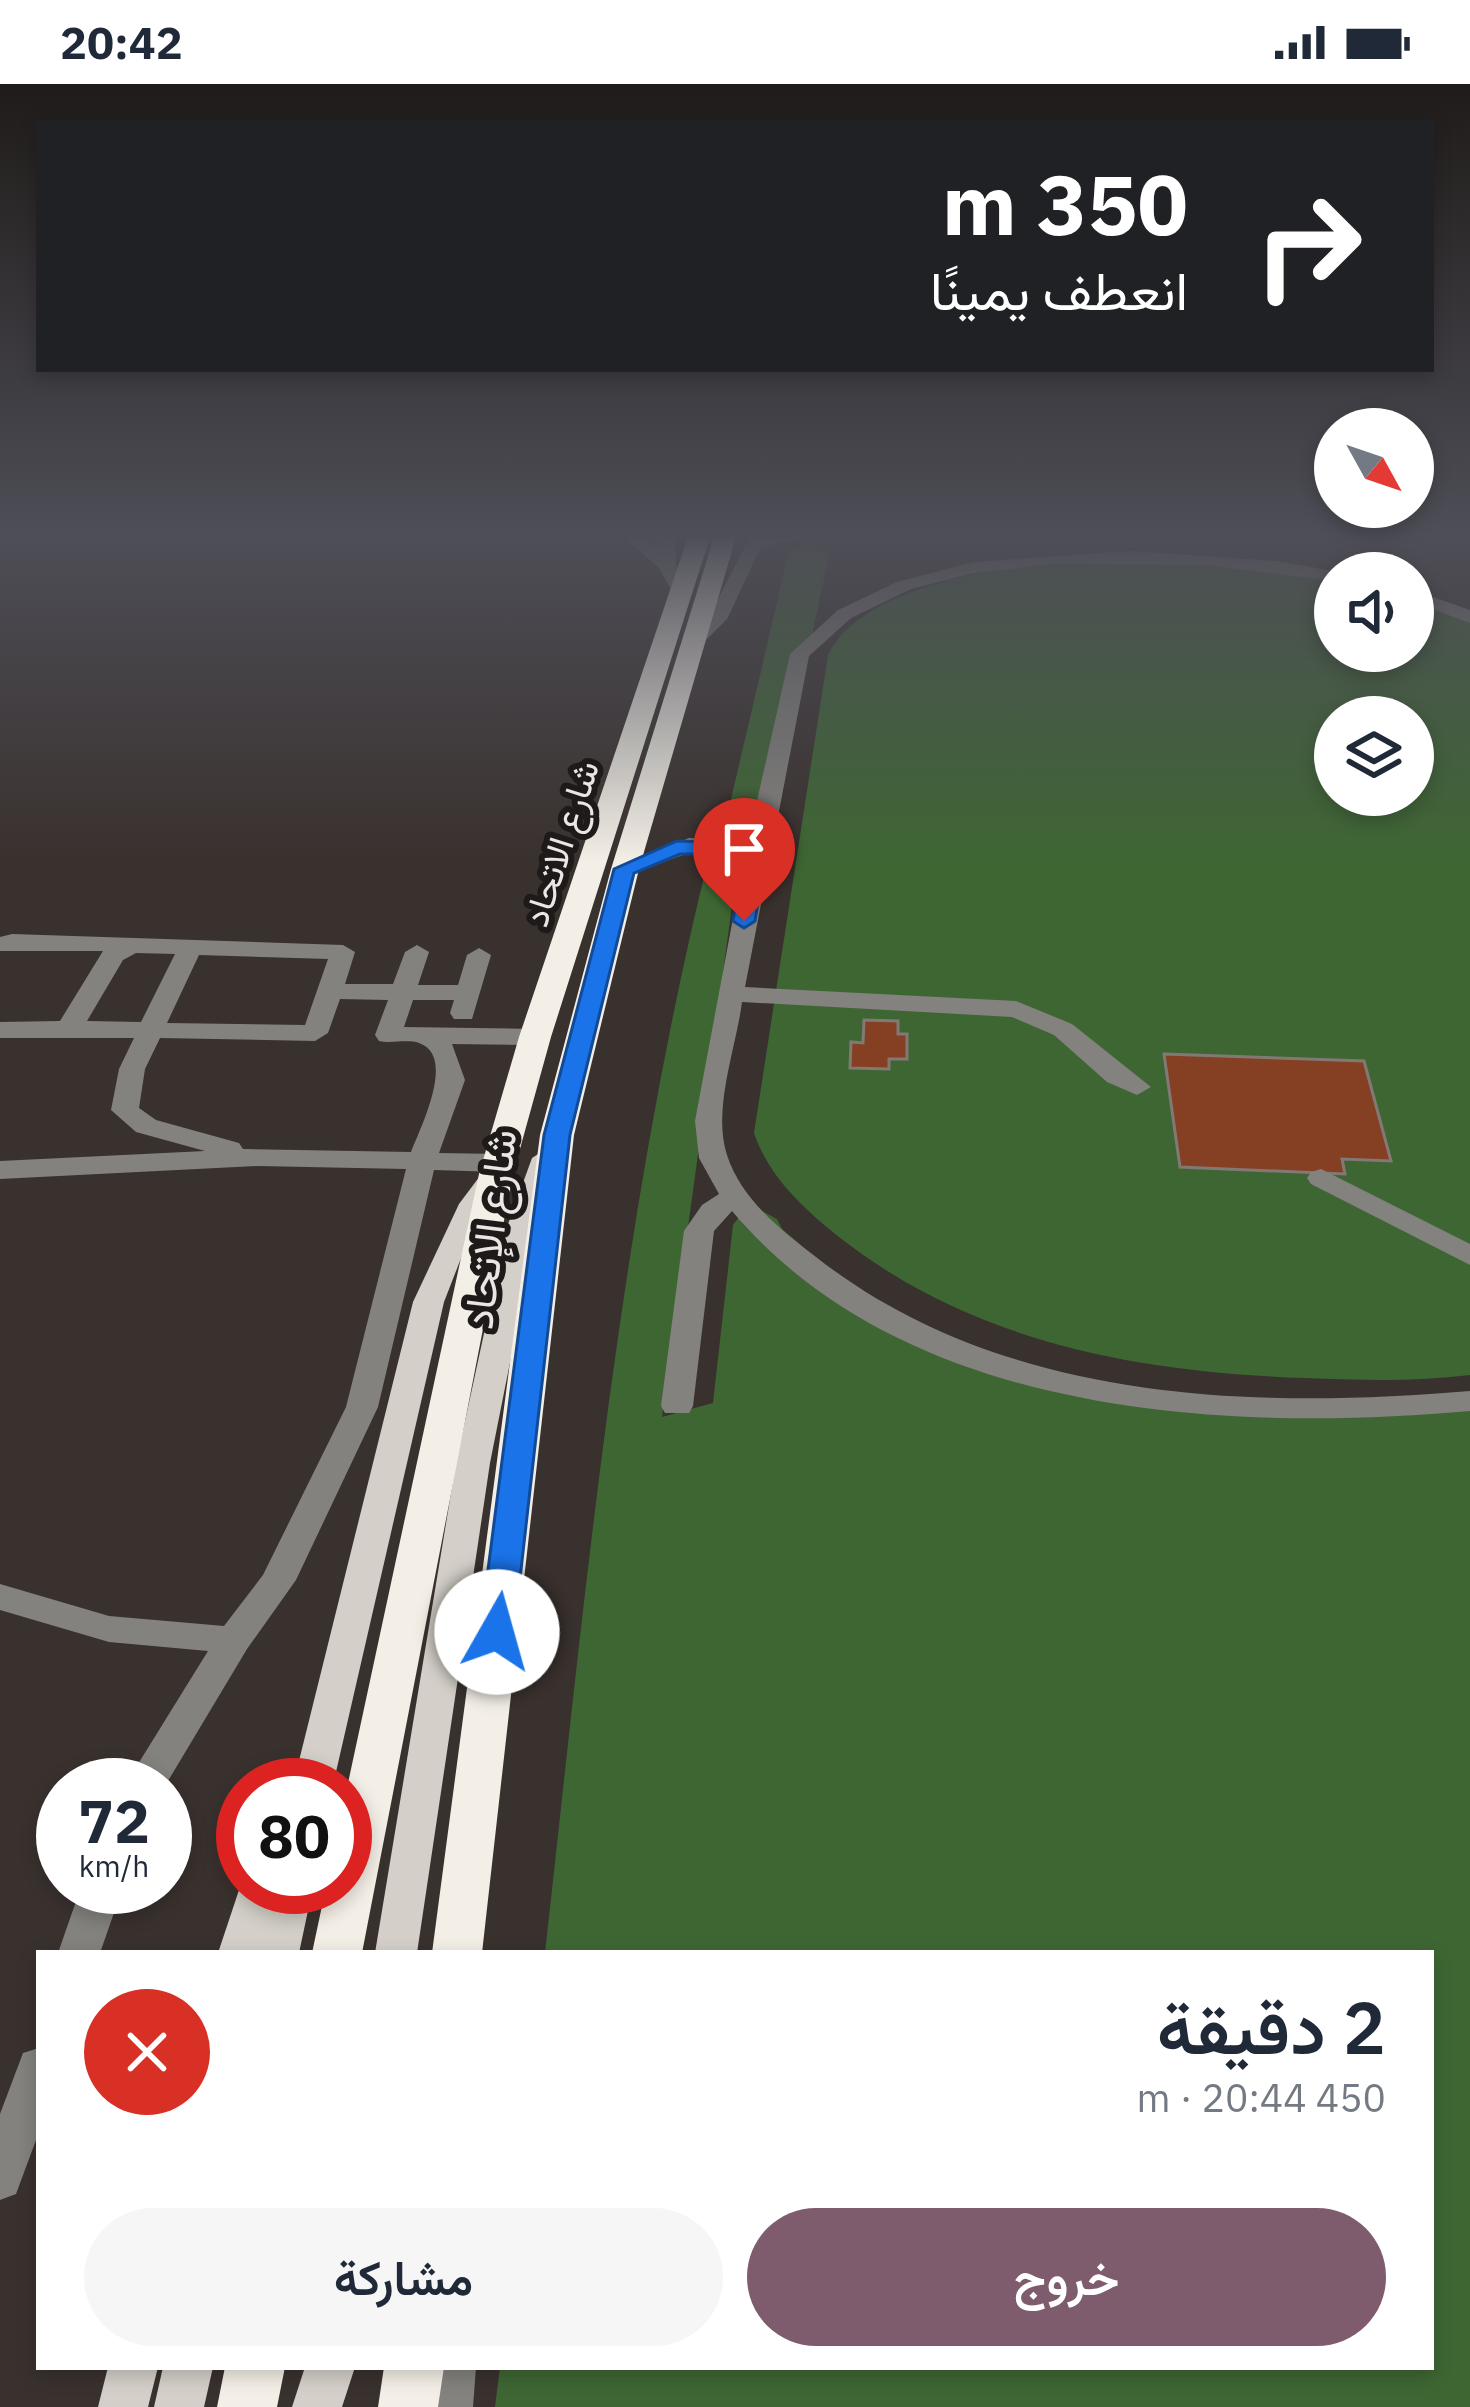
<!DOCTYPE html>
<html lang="ar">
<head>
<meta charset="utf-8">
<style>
	:root { --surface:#fff; --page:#f6f6f7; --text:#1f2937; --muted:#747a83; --accent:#7e5c6d }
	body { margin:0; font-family:"IBM Plex Sans",Vazirmatn,sans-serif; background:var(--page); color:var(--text); direction:rtl; height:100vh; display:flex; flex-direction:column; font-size:45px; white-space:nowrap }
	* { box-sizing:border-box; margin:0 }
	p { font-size:39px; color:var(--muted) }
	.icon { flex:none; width:66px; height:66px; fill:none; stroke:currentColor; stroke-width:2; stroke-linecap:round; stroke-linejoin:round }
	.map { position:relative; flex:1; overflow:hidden; direction:ltr }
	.side { position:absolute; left:36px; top:1866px; width:1398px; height:420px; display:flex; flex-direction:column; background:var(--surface); border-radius:0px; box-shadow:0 6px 18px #0003; direction:rtl }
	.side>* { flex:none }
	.guide { position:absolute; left:36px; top:36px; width:1398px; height:252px; border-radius:0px; box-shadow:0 6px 18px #0003; direction:rtl; background:#202124; color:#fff; overflow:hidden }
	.needle { width:78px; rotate:130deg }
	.tools { position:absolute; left:1314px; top:324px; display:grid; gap:24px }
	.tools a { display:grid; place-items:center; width:120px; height:120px; border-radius:50%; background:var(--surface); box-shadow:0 6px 18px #0003; font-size:60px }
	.speed { position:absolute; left:36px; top:1674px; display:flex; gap:24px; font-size:60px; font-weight:700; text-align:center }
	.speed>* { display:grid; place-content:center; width:156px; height:156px; border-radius:50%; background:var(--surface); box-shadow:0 6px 18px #0003; line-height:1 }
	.speed small { font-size:30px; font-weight:400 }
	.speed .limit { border:18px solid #d22; background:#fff; color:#111 }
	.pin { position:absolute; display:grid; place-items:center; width:102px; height:102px; color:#fff; margin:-123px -51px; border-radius:50% 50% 50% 0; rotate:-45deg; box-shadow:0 0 12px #0007 }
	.pin .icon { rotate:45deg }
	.me { position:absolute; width:132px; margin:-66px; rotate:7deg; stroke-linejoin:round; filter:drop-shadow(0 0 9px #0008) }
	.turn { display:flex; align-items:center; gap:42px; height:252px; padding:0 48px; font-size:54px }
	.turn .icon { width:156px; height:156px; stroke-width:2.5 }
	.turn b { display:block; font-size:84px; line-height:102px }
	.round { display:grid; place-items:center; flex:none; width:126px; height:126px; border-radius:63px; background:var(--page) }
	.summary { display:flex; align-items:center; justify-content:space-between; height:204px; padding:0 48px }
	h1 { font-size:72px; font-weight:600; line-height:90px }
	.cta { display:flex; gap:24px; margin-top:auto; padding:24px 48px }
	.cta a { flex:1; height:138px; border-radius:72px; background:var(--accent); color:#fff; font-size:48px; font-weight:600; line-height:138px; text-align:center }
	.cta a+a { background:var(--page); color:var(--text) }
	.status { display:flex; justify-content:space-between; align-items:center; height:84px; padding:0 60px; background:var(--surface); direction:ltr }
	.status svg { height:33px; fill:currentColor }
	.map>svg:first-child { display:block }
	.green { fill:#3e6633; fill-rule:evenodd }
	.building { fill:#853f22; stroke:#827975; stroke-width:3 }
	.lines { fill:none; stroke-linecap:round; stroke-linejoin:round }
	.minor { fill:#84827e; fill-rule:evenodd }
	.major { fill:#d4d0c9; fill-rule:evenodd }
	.highway { fill:#f3efe6; fill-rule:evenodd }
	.route { fill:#1a73e8; stroke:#114b97; stroke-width:3 }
	.labels { text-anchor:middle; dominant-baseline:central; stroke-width:12; stroke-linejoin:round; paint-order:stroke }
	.far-street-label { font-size:36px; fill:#ebe6e4; stroke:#1e1a19 }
	.street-label { font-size:42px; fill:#ebe6e4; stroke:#1e1a19 }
</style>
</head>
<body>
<div class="status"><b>20:42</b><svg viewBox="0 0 49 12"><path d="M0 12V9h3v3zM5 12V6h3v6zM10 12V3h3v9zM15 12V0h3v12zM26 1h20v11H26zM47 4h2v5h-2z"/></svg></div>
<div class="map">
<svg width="1470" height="2323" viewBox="0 0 1470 2323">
	<rect width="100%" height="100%" fill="#39312e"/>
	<g class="green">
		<path d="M810,459l19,11 -54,259 -47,-1 61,-261z"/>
		<path d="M1104,473l231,16v78h78v-59l57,19v764c-55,7 -110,5 -165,3 -167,-6 -331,-35 -466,-141 -36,-29 -70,-60 -85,-104l74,-478c38,-77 200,-91 276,-98zM1335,633h78v78h-78z"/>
		<path d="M739,771l-77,562 51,-14 20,-178 9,-12 18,-3 17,9 5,10c23,19 46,41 71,57 104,66 231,102 353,115 86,8 177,2 264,3v1003h-975l5,-40h931v-414h-886c41,-367 75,-737 164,-1097z"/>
	</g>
	<g class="building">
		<path d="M864,936l34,1v13h9v25h-18v10l-39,-1 1,-26 12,1z"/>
		<path d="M1164,970l200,7 27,100 -49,-2 3,15 -165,-7z"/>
	</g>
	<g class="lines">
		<g class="minor">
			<path d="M624,453h20l13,11v-11h18l1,28 14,26 -2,4h-14l-15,-27z"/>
			<path d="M750,453h55l-44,10 -34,72 -28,28h-14v-8l24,-23z"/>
			<path d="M1130,467l147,10 66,12h-8v8l-128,-16 -156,-1 -76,9 -64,16 -60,29 -42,38 -64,331 271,14 56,23 79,63 -14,8 -30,-13 -53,-47 -42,-18 -270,-15c-6,47 -30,107 -15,153 14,44 54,75 89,102 184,144 430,153 654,134v20c-247,22 -565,5 -738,-200l-18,20 -21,175 -4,7h-24l-4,-7 23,-175 18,-26 17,-11 -20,-36 -4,-37 50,-267 -54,-2 -66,24 -12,-7 76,-31 59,3 42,-187 48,-44 59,-28 77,-20z"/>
			<path d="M1413,506l57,20v13l-57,-21z"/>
			<path d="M12,850l331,11 12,7 -10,32h48l12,-32 12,-7 12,7 -11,33h40l9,-30 12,-7 12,7 -19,64h-18l-4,-6 4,-13h-41l-9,27 131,2 13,8 -13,8 -83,-1 13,36 -26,73 61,1 14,9 -14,9 -66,-2 -56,237 -82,173 -49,69 -82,137 -40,-1 83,-134 -99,-9 -109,-32v-26l109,32 115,10 39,-51 83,-168 60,-238 -148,-3 -258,13v-18l205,-10 -69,-19 -25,-22 8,-41 15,-31h-134v-16l60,-1 43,-70h-103v-14zM136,869l39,1 -34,68 -54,-1 36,-61zM199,871l129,4 -23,66 -138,-2zM340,915l48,1 -13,35 4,6c12,3 28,-2 40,2 38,13 1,85 -8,109l-168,-3 -4,-6 -83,-23 -17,-12 6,-39 15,-31 155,3 13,-8z"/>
			<path d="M1321,1085l149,75v21l-159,-81 -4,-6 4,-6z"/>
			<path d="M81,1803h42l-23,66h-42z"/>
			<path d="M39,1964v84l-23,62 -16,6v-86l23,-61z"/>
			<path d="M426,2283h50l-3,40h-50z"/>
		</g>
		<g class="major">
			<path d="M546,1065l14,9 -23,69 -47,236 -73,490h-42l81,-490 51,-236 25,-69z"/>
			<path d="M496,1081l14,9 -40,61 -26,67 -111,483h-40l120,-483 46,-98 27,-36z"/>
			<path d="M243,1794v9h70l-14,66h-81z"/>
			<path d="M108,2283h50l-10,40h-50z"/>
			<path d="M163,2283h50l-9,40h-50z"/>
			<path d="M305,2283h50l-13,40h-50z"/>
		</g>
		<g class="highway">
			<path d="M688,453h22l-159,500 -38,137 -151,779h-50l14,-66h19v-90l134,-623 40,-137z"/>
			<path d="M714,453h22l-97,332 -65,266 -92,818h-50l108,-818 71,-266z"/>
			<path d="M225,2283h60l-8,40h-60z"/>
			<path d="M384,2283h60l-6,40h-60z"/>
		</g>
	</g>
	<linearGradient id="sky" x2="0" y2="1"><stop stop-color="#1f1b19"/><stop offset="0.58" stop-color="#4e4e57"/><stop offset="1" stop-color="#4e4e57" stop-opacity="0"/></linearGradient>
	<rect width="1470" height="778" fill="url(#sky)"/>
	<path class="route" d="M677,757l87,3 3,4 -12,73 -11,7 -11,-7 12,-67h-65l-46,19 -64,262 -56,497 -5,8h-24l-5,-8 64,-497 70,-266z"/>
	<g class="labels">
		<g class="far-street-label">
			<text transform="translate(560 759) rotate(-72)">شارع الاتحاد</text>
		</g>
		<g class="street-label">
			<text transform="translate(489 1145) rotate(-83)">شارع الإتحاد</text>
		</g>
	</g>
</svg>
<div class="tools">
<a><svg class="needle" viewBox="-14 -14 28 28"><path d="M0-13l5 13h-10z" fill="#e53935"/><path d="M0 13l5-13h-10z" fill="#747a83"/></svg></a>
<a><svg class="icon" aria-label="sound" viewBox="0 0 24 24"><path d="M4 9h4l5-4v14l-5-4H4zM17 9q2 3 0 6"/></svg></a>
<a><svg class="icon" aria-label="layers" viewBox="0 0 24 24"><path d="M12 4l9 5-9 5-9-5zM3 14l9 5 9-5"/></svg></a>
</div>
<div class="speed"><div>72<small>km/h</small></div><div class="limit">80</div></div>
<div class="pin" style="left:744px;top:837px;background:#d93025"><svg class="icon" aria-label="arrive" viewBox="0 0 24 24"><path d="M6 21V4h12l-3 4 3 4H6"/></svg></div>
<svg class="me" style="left:497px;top:1548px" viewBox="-20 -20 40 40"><circle r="19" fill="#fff"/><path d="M0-13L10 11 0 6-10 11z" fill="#1a73e8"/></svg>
<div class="guide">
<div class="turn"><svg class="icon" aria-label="right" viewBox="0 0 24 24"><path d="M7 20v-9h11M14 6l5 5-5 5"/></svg><div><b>350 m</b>انعطف يمينًا</div></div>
</div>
<section class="side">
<div class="summary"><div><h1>2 دقيقة</h1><p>450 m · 20:44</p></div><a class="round" style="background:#d93025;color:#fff"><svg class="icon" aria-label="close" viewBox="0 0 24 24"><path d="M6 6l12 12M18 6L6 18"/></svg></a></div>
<div class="cta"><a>خروج</a><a>مشاركة</a></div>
</section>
</div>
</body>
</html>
